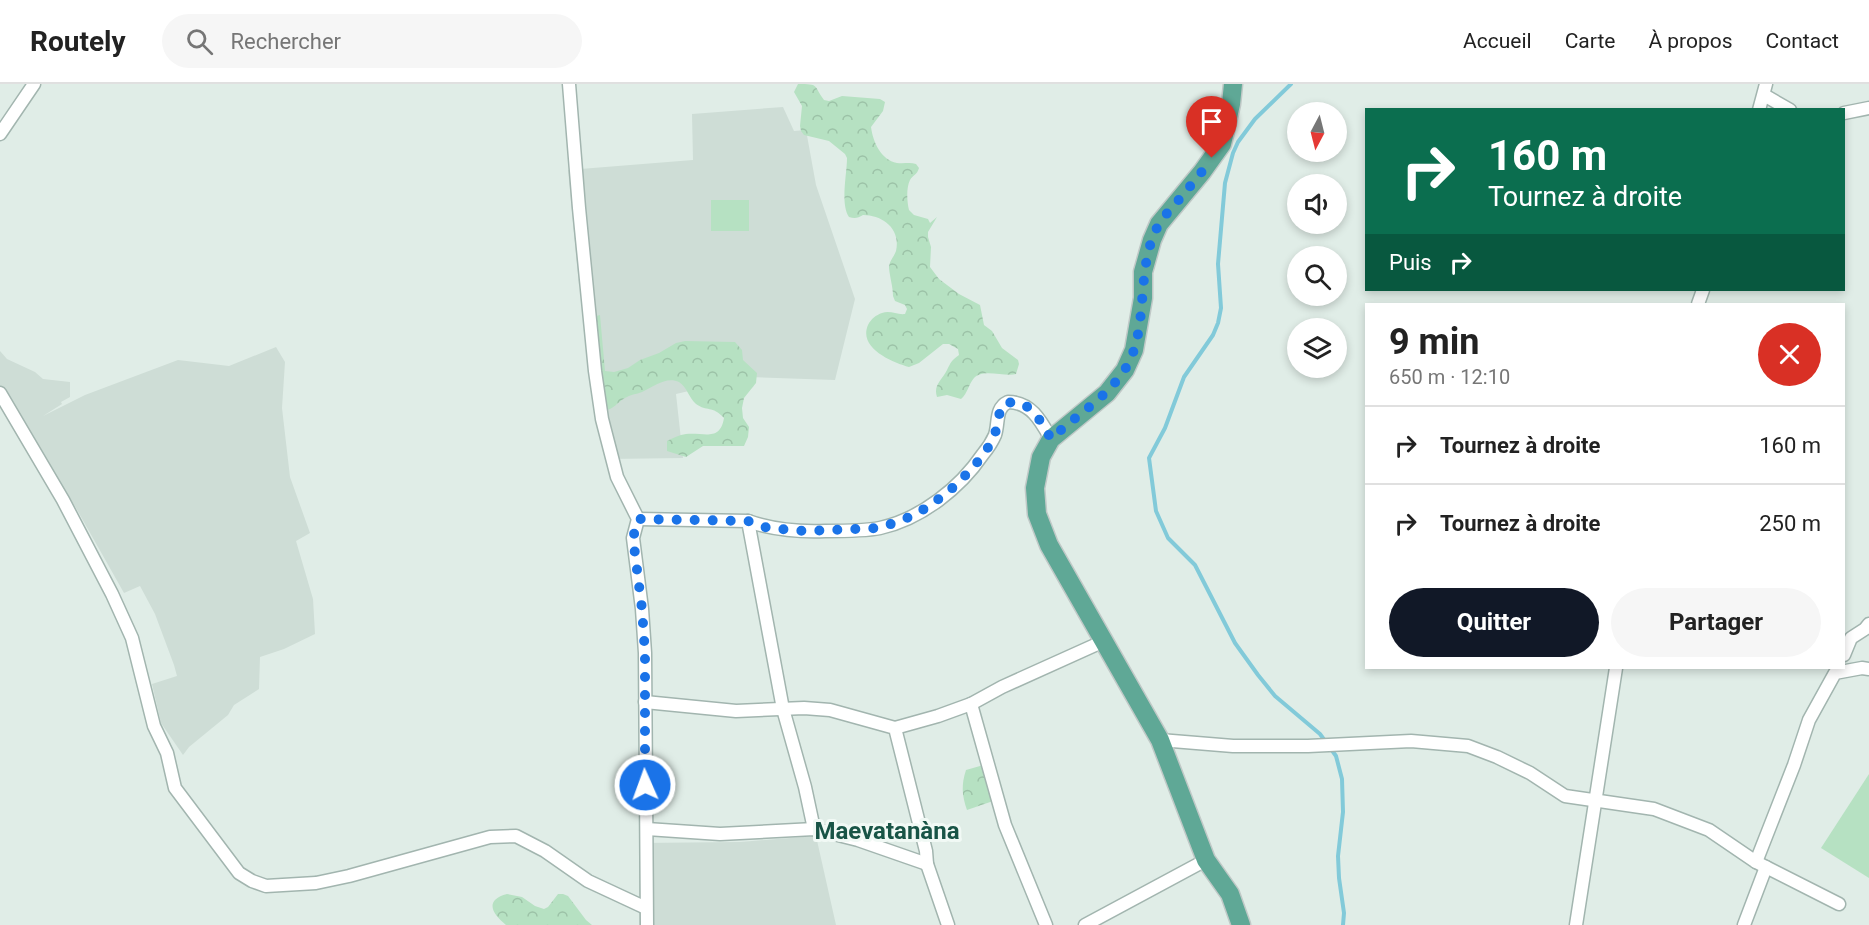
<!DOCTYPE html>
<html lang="fr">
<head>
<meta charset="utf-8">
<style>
	:root { --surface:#fff; --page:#f6f6f6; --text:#222; --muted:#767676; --line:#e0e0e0; --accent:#111827 }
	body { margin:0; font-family:Roboto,sans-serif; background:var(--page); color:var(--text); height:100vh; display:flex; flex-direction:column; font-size:22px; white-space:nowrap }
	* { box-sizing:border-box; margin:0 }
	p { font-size:20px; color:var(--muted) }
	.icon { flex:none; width:33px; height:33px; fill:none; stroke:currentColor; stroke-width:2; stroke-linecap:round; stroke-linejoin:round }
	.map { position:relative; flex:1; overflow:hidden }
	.panel { position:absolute; left:1365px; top:219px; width:480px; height:366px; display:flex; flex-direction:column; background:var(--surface); border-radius:0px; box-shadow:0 3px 9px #0003 }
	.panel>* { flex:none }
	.banner { position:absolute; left:1365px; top:24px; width:480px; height:183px; border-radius:0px; box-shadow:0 3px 9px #0003; background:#0b6e4f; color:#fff; overflow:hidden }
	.needle { width:39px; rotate:187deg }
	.tools { position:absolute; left:1287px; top:18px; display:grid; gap:12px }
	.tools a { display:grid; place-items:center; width:60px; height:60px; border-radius:50%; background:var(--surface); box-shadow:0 3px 9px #0003; font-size:30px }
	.pin { position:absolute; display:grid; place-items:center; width:51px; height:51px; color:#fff; margin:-62px -26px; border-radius:50% 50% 50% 0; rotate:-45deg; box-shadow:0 0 6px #0007 }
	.pin .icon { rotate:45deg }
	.me { position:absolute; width:66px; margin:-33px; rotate:358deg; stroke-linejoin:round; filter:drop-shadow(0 0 4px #0008) }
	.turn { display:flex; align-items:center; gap:21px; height:126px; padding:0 24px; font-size:27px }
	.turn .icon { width:78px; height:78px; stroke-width:2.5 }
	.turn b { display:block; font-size:42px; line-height:51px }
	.then { display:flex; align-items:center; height:57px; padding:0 24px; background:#0003; gap:12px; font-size:22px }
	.round { display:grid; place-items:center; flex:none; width:63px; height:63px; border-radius:32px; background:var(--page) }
	.summary { display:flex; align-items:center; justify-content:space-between; height:102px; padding:0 24px }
	h1 { font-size:36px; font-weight:700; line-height:45px }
	.action { display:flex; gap:12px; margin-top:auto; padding:12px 24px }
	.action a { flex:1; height:69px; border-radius:36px; background:var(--accent); color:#fff; font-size:24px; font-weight:700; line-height:69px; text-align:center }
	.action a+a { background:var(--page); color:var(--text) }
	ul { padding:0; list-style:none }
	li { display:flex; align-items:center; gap:18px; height:78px; padding:0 24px; border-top:2px solid var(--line) }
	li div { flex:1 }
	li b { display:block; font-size:22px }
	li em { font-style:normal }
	header { display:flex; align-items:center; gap:36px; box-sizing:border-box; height:84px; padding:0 30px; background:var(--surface); border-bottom:2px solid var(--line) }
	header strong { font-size:28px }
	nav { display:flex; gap:33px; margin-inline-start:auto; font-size:21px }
	.search { width:420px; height:54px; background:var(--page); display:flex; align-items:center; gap:15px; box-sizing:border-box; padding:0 21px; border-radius:33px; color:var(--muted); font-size:22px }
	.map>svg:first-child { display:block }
	.built { fill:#ceddd6 }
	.grass { fill:#b6e1c2 }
	.forest { fill:url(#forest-crowns) }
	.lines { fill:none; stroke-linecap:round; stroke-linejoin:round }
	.stream { stroke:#82cad9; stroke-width:4 }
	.street-casing { stroke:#a2b5af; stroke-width:15 }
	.primary-casing { stroke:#c0c9c7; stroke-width:21 }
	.street { stroke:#fff; stroke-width:12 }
	.primary { stroke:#5fa896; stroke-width:18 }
	.route { stroke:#1a73e8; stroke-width:10; stroke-dasharray:0 18 }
	.labels { text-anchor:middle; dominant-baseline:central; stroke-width:6; stroke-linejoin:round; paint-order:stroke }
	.district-label { font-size:24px; font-weight:bold; fill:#185446; stroke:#f1f9f5 }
</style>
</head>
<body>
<header>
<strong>Routely</strong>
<div class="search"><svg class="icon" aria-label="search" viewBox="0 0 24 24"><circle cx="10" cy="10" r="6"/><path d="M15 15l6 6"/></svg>Rechercher</div>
<nav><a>Accueil</a><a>Carte</a><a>À propos</a><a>Contact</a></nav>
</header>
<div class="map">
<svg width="1869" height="841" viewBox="0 0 1869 841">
	<defs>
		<pattern id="forest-crowns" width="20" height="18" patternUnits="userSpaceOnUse" patternTransform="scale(1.5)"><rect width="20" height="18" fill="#b6e1c2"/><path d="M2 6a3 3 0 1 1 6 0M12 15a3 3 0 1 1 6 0" fill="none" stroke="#9cc2a7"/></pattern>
	</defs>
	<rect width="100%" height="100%" fill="#e0ede7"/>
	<g class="built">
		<path d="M783,23l11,24 12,-1 10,55 39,114 -20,81 -86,-3 -73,17 7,64 -75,1 -23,-172 -6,-2 -11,-115 125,-10 -1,-46z"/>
		<path d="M276,263l9,15 -3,46 8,69 20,56 -14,8 17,58 2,35 -31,15 -24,8 -1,32 -25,16 -6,10 -39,32 -6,8 -22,-32 -9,-39 25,-8 -3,-11 -19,-51 -15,-28 -16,7 -48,-85 -72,-114 -4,-7v-36l7,8 28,13 8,7 27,3v15l-9,5 1,2 -19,12 42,-21 93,-35 51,6z"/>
		<path d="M816,752l20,89h-197v-82l101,-1z"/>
	</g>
	<g class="grass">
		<rect x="711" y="116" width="38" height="31"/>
		<path d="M1869,690v104l-48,-30z"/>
	</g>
	<g class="forest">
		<path d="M798,0c22,0 15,1 26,16l5,1 13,-5 38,3 5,3 -2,9 -12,16c2,15 10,33 26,36 7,1 13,-1 19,1l3,4c-2,7 -6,7 -9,12 -4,8 -3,22 -1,30l5,5 14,4 2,4 7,-6 -9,15v5l3,10 -1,20 9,12 20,15 21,11 4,20 8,6 10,17 16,12 1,4 -3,10c-12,3 -33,-6 -42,4 -6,7 -6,15 -13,21l-14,-4 -10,2c-4,-12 5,-17 10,-27 4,-8 4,-9 12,-15l-1,-6 -9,-5h-6l-24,19 -10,4c-17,-5 -51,-19 -41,-42 3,-6 8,-10 14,-12 8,-3 15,2 23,1l2,-5 -2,-4 -10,-4 -2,-5c0,-9 -3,-18 -4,-28 0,-7 5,-11 7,-17 5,-22 -13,-36 -33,-36 -5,3 -8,4 -14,2 -9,-13 -2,-43 -2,-59l-2,-4 -16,-13 -25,-6 -3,-4 -1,-5 2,-20 -8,-14z"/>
		<path d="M600,231l5,56 9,1 14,-4 12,-8 19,-7 17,-10 9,-2 50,1 7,8 1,10 14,13 -1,10 -12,15 -2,10 1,10 6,9 -1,10 -4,9h-41l-17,11 -19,-6v-10c6,-3 12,-6 19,-7 18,-2 34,8 38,-16 -12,-13 -17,-6 -28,-14 -7,-6 -9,-17 -17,-22 -12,-6 -25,4 -35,9 -5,3 -12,3 -17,6 -12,6 -10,12 -28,15l-10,-94z"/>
		<path d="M987,680l9,36 -29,10c-5,-14 -6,-25 -1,-40z"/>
		<path d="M507,810l15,3 13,9 9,3 4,-2 10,-13h5l5,2 18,24 6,5h-86c-14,-11 -22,-25 1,-31z"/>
	</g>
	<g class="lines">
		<path class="stream" d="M1291,0l-36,35 -17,23 -5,11 -8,30 -7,81 3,44 -3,15 -5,12 -29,42 -19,51 -16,30 7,53 12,27 27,27 40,78 23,32 17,21 45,38 16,22 6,23 1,33 -5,44 1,22 5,35 -1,12"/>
		<defs>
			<g id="street">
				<path d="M569,0l10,124 16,163 7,48 15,58 21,42 -5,19 9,71 3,44 2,272"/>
				<path d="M1764,11l26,15"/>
				<path d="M1759,26l7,-26"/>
				<path d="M1844,29l25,-5"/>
				<path d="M0,50l34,-50"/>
				<path d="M1698,220l5,-14"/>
				<path d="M0,309l63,107 49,94 20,44 22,88 13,27 8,35 64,85 13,8 14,5 50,-3 33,-7 141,-39 26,-1 29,15 43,30 58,27"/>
				<path d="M638,435l110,2 35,188 22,78 9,42"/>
				<path d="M748,437c25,9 50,11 77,10 16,0 40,0 55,-3 41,-9 80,-40 103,-74 5,-6 9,-12 12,-19 4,-12 0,-27 13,-33 23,0 33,19 43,37"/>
				<path d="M1844,571l7,-17 14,-9 4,-5"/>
				<path d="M645,618l91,9 68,-3 26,2 65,18 31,123 1,13 21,61"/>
				<path d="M971,620l34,121 41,100"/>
				<path d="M895,644l43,-12 33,-12 31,-17 102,-46"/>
				<path d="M1160,656l73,6h75l103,-5 57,5 29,11 33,16 35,23 89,13 55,21 47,32 83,42"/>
				<path d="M647,745l73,5 94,-5 44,11 69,24"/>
				<path d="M1756,778l38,-97 15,-45 26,-47 27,-5 7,1"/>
				<path d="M1085,841l121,-65"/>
				<path d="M1576,841l40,-257"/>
				<path d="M1744,841l22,-58"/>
			</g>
			<path id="primary" d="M1233,0l-2,20 -9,40 -20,28 -43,52 -7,16 -9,32v26l-9,52 -9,20 -18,23 -56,46 -10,18 -6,31 2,26 12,31 111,195 46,120 24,34 11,31"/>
		</defs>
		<use href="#street" class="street-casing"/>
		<use href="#primary" class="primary-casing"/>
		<use href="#street" class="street"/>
		<use href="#primary" class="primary"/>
	</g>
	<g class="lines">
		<path class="route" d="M645,701v-132l-3,-44 -9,-71 5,-19 110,2 20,7 37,3 74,-3 24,-8 18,-9 25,-17 16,-15 19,-21 8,-12 9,-20 2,-17 4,-5 8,-2 12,2 8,7 10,12 9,16c24,-23 54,-40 73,-68 27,-41 10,-101 34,-145 4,-7 9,-13 14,-18 14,-17 28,-33 40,-50"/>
	</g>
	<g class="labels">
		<g class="district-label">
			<text x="887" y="747">Maevatanàna</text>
		</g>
	</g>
</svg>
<div class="tools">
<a><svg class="needle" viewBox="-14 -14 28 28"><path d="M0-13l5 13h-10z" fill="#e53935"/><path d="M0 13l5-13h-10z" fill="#767676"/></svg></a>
<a><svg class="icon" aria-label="sound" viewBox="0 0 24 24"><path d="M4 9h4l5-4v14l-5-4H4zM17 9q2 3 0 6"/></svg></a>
<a><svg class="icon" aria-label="search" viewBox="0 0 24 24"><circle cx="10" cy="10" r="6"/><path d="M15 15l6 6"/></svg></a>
<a><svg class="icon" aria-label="layers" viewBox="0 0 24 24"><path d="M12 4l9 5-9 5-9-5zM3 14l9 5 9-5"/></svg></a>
</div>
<div class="pin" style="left:1212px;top:74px;background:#d93025"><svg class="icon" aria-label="arrive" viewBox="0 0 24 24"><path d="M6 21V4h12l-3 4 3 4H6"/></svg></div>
<svg class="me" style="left:645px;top:701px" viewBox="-20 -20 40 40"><circle r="17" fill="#1a73e8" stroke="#fff" stroke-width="3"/><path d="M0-11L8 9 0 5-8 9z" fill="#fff"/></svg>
<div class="banner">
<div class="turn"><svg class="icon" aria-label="right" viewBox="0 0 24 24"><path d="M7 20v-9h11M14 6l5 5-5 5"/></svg><div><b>160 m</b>Tournez à droite</div></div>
<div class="then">Puis<svg class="icon" aria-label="right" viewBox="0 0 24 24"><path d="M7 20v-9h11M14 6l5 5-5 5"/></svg></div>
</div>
<section class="panel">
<div class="summary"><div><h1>9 min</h1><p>650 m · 12:10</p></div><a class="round" style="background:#d93025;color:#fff"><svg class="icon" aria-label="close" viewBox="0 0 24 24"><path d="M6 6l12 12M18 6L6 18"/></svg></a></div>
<ul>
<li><svg class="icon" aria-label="right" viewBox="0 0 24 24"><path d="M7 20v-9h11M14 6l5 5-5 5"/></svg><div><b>Tournez à droite</b></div><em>160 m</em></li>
<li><svg class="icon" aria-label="right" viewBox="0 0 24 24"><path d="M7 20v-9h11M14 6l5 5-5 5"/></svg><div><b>Tournez à droite</b></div><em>250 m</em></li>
</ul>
<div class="action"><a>Quitter</a><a>Partager</a></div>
</section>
</div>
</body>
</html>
